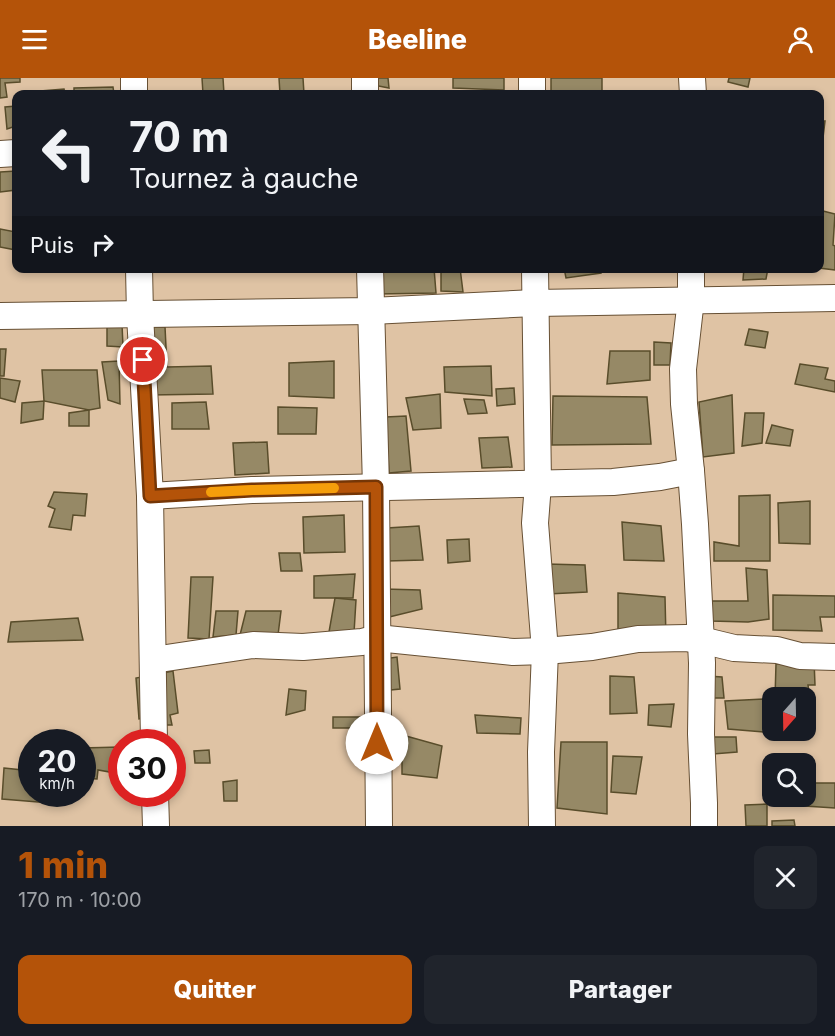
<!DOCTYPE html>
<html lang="fr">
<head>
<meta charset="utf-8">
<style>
	:root { --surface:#171b24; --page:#20242c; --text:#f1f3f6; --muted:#9ea1a6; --accent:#b45309 }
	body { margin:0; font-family:Inter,sans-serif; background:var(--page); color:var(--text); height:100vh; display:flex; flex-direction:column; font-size:22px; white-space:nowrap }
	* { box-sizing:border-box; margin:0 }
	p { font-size:20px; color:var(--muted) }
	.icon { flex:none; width:33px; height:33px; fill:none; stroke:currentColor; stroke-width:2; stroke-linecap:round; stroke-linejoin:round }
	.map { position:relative; height:748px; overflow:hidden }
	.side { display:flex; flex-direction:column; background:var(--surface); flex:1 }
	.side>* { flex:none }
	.banner { position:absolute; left:12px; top:12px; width:812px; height:183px; border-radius:12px; box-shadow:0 3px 9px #0003; background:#171b24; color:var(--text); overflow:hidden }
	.needle { width:39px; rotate:200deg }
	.controls { position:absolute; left:762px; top:609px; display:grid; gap:12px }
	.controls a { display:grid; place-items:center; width:54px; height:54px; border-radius:12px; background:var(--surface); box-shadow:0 3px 9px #0003; font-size:30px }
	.speed { position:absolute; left:18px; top:651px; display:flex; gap:12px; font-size:30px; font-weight:700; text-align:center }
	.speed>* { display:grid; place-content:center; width:78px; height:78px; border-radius:50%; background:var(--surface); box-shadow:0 3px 9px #0003; line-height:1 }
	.speed small { font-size:15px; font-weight:400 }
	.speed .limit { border:9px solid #d22; background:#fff; color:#111 }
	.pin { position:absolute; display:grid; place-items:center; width:51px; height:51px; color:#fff; margin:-26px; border:3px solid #fff; border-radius:50%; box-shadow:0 2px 6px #0007 }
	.me { position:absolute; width:66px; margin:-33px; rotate:0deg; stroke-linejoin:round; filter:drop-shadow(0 0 4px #0008) }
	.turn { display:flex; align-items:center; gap:21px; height:126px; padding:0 18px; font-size:27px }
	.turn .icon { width:78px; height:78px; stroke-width:2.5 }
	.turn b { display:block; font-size:42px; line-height:51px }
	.then { display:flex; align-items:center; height:57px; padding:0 18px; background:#0003; gap:12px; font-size:22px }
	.round { display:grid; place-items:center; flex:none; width:63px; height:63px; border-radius:12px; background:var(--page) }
	.headline { display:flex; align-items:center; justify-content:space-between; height:102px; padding:0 18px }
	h1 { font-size:36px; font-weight:800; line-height:45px; color:var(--accent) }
	.action { display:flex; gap:12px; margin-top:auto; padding:12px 18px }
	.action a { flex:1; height:69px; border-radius:12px; background:var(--accent); color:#fff; font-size:24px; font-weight:800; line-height:69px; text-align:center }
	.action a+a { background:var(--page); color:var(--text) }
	header { display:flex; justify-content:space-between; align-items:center; height:78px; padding:0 18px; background:var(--accent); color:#fff; font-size:27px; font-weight:800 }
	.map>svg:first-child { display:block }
	.building { fill:#968966; stroke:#594d2b; stroke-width:1.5 }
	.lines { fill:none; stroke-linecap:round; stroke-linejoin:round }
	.minor-casing { stroke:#675034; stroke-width:28 }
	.minor { stroke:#fff; stroke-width:26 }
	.route-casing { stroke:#753606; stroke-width:15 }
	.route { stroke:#b45309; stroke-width:10 }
	.slow { stroke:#f59e0b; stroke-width:10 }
</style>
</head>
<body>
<header><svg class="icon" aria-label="menu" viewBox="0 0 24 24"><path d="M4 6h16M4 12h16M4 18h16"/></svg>Beeline<svg class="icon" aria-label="person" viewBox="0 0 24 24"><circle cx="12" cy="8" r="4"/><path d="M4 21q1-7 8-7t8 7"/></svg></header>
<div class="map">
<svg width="835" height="748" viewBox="0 0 835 748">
	<rect width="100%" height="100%" fill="#dfc3a4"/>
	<g class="building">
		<path d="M0,0h20v4l-15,1 2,14 -7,1z"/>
		<path d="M202,0h21l1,16h-21z"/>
		<path d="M279,0h24l1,16h-24z"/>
		<path d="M369,0h19l1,10 -21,-4z"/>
		<path d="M453,0h51v12l-51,-2z"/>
		<rect x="551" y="0" width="51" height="16"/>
		<path d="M729,0h21l-2,9 -20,-5z"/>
		<path d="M113,9l1,7h-40v-6z"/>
		<path d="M64,11l1,5h-23l-1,-3z"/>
		<path d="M16,28v20l-9,3 -2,-22z"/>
		<path d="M819,43h6l-3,25h-3z"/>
		<path d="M16,93v19l-16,2v-20z"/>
		<path d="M819,132l16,4 -2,31 2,1v24l-16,-2z"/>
		<path d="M0,151l16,3v18l-16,-3z"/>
		<path d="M375,190h59l2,25 -60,1z"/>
		<path d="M441,190h19l3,24 -22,-1z"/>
		<path d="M564,190h37v5l-35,5z"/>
		<path d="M607,190h20v1l-20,3z"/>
		<path d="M744,190h24l-2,11 -23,1z"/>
		<path d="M107,246h15l1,23 -16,-1z"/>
		<path d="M147,248l18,1 2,40 44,-1 2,28 -63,1z"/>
		<path d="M749,251l19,3 -3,16 -20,-3z"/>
		<path d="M654,264l17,1 -1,22h-16z"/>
		<path d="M0,271h6l-2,27h-4z"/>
		<path d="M610,273h40v29l-43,4z"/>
		<path d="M119,283l1,43 -12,-4 -6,-38z"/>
		<path d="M334,283v37l-45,-2v-33z"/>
		<path d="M800,286l28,4 -3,11 10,2v11l-40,-8z"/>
		<path d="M491,288l1,30 -47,-4 -1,-25z"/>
		<path d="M42,292h55l3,38 -11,2 -45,-9z"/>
		<path d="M0,300l20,3 -5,21 -15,-4z"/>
		<path d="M514,310l1,16 -18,2 -1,-17z"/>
		<path d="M440,316l1,34 -28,2 -7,-32z"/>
		<path d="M732,317l2,58 -31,4 -4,-55z"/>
		<path d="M553,318l94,1 4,47 -99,1z"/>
		<path d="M464,321l20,1 3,13 -19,1z"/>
		<path d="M44,323l-1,18 -22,4 1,-20z"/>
		<path d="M206,324l3,27h-37v-26z"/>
		<path d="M278,329l39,1 -1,26h-38z"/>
		<path d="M89,332v16h-20v-13z"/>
		<path d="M745,335h19l-2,30 -20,3z"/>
		<path d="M406,338l5,55 -22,2 -3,-56z"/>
		<path d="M772,347l21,5 -3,16 -24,-3z"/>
		<path d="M508,359l4,30 -30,1 -3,-30z"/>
		<path d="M267,364l2,31 -34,2 -2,-32z"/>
		<path d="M54,414l33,2 -2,22 -12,-1 -2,15 -22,-3 6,-18 -7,-3z"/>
		<path d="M770,417v66h-56v-19l25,4v-50z"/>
		<path d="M810,423v43l-31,-1 -1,-40z"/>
		<path d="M344,437l1,37 -41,1 -1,-36z"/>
		<path d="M622,444l39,4 3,35 -40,-1z"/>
		<path d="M419,448l4,34 -36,1v-33z"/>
		<path d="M469,461l1,22 -22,2 -1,-23z"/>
		<path d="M279,475h21l2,18h-21z"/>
		<path d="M546,486l39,1 2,27 -39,2z"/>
		<path d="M746,490l21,2 2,49 -21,3 -37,-1v-20h37z"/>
		<path d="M355,496l-2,24h-39v-22z"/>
		<path d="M191,499h22l-4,62 -21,-1z"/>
		<path d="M384,511l36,1 2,19 -37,9z"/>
		<path d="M618,515l47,4 1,42 -48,-4z"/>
		<path d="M773,517l62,1v21h-15l2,14 -49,-1z"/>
		<path d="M335,520l21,2 -2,33 -25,-1z"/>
		<path d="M216,533h22l-2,24 -23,2z"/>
		<path d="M246,533h35l-3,24 -39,4z"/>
		<path d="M78,540l5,22 -75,2 3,-20z"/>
		<path d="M397,579l3,32 -19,2 -4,-31z"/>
		<path d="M814,582l1,25h-7l2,15 -4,1v-3h-31l1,-34z"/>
		<path d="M173,593l5,42 -8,2 2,10h-13l-1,-9 -19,3 -3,-41z"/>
		<path d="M610,598l24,1 3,36 -27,1z"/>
		<path d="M707,598l15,1 2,21h-15z"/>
		<path d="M289,611l17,2 -1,19 -19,5z"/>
		<path d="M764,621v33l-36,-3 -3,-28z"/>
		<path d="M674,626l-3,23 -23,-2 1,-20z"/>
		<path d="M475,637l46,3 -1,16 -43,-1z"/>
		<rect x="333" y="639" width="29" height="11"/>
		<path d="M406,658l36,10 -5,32 -35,-4v-14l-21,-1 1,-21 22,4z"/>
		<path d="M710,659h26l1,15 -24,2z"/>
		<path d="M561,664h46v72l-50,-6z"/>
		<path d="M120,669l1,27 -23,-4 -1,9 -15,-1v-30z"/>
		<path d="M209,672l1,13h-15l-1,-12z"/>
		<path d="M613,678l29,1 -6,37 -25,-2z"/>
		<path d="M4,690l28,3v23h18v9l-48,-4z"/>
		<path d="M237,702v21h-13l-1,-19z"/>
		<path d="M806,705h29v25l-30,-2z"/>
		<path d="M767,726v22h-21l-1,-21z"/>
		<path d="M794,742l1,6h-23v-5z"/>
	</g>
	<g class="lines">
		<defs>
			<g id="minor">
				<path d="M134,0v16"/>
				<path d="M365,0v16"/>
				<path d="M532,0v16"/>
				<path d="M692,0l1,16"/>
				<path d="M0,76l16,-1"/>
				<path d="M139,190l1,47 10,181 4,246"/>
				<path d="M370,190l6,219 3,339"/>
				<path d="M535,190l3,216 -3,39 10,128 -4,101 1,74"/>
				<path d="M691,190v31l-8,70 1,35 7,67 4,53 7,139 -1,71 3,69v23"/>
				<path d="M0,238l371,-5 164,-8 300,-5"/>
				<path d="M150,418l102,-6 361,-8 47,-5 31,-6"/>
				<path d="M153,582l100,-15 50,2 59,-5 15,-4 136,14 32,-1 47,-4 46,-8 48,-1 15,2 33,8 43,2 23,6 35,1"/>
				<path d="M155,716l1,32"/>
			</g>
		</defs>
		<use href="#minor" class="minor-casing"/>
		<use href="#minor" class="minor"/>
	</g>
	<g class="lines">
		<defs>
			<path id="route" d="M143,282l7,136 102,-6 124,-3 1,256"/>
		</defs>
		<use href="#route" class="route-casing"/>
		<use href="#route" class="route"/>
		<path class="slow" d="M211,414l41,-2 82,-2"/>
	</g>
</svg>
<div class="controls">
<a><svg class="needle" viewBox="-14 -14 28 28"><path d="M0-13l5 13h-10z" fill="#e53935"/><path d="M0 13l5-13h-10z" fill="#9ea1a6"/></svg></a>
<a><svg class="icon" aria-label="search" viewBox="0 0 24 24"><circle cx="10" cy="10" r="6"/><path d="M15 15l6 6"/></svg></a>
</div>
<div class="speed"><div>20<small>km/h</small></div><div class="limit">30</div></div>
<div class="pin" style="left:143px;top:282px;background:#d93025"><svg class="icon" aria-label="arrive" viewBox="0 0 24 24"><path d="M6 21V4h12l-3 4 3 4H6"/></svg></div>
<svg class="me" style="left:377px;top:665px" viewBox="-20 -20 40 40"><circle r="19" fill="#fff"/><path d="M0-13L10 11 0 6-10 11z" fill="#b45309"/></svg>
<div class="banner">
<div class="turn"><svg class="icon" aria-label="left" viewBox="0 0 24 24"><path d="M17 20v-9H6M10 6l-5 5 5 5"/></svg><div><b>70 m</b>Tournez à gauche</div></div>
<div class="then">Puis<svg class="icon" aria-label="right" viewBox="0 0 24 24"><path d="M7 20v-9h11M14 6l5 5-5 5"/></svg></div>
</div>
</div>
<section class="side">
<div class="headline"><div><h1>1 min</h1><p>170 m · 10:00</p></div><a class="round"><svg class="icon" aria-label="close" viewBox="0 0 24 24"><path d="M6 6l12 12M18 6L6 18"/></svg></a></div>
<div class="action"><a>Quitter</a><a>Partager</a></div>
</section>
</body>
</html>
